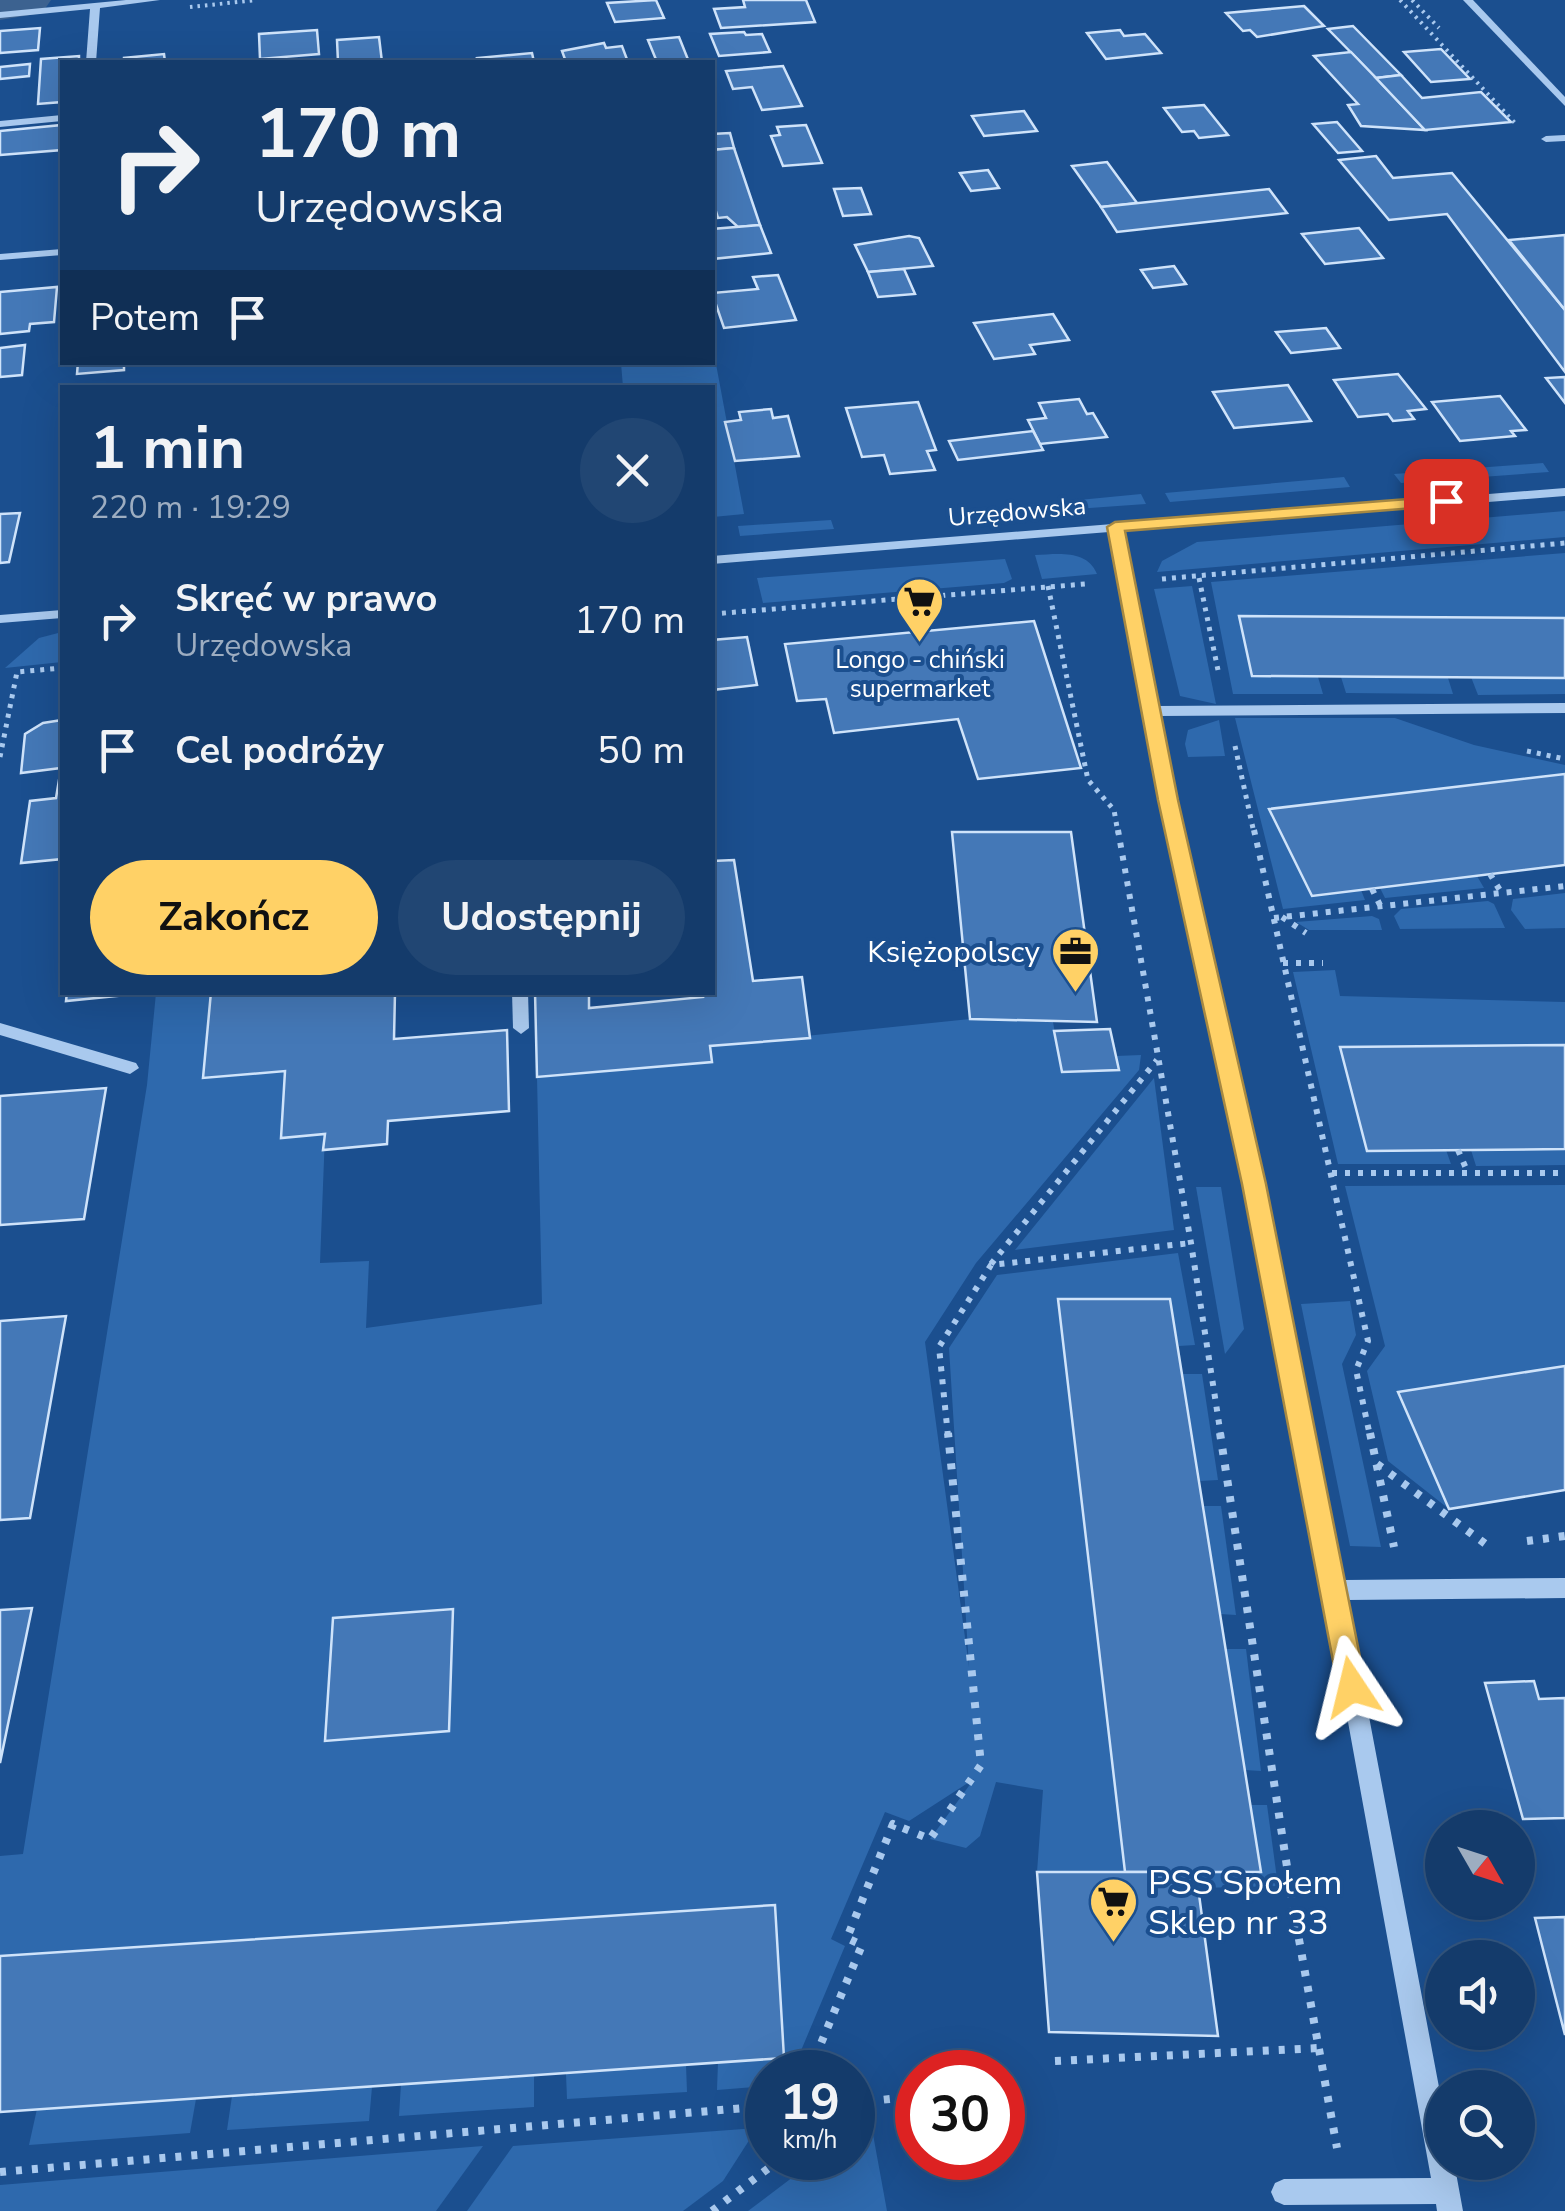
<!DOCTYPE html>
<html lang="pl">
<head>
<meta charset="utf-8">
<style>
	:root { --surface:#143b6b; --page:#214673; --text:#f1f3f6; --muted:#9dadc1; --line:#33557e; --accent:#ffd166 }
	body { margin:0; font-family:"Nunito Sans",sans-serif; background:var(--page); color:var(--text); height:100vh; display:flex; flex-direction:column; font-size:38px; white-space:nowrap }
	* { box-sizing:border-box; margin:0 }
	p { font-size:32px; color:var(--muted) }
	.icon { flex:none; width:55px; height:55px; fill:none; stroke:currentColor; stroke-width:2; stroke-linecap:round; stroke-linejoin:round }
	.map { position:relative; flex:1; overflow:hidden }
	.sheet { position:absolute; left:60px; top:385px; width:655px; height:610px; display:flex; flex-direction:column; background:var(--surface); border-radius:0px; box-shadow:0 10px 40px #0002,0 0 0 2px var(--line) }
	.sheet>* { flex:none }
	.guide { position:absolute; left:60px; top:60px; width:655px; height:305px; border-radius:0px; box-shadow:0 10px 40px #0002,0 0 0 2px var(--line); background:#143b6b; color:var(--text); overflow:hidden }
	.needle { width:65px; rotate:129deg }
	.fabs { position:absolute; left:1425px; top:1810px; display:grid; gap:20px }
	.fabs a { display:grid; place-items:center; width:110px; height:110px; border-radius:50%; background:var(--surface); box-shadow:0 10px 40px #0002,0 0 0 2px var(--line); font-size:50px }
	.speed { position:absolute; left:745px; top:2050px; display:flex; gap:20px; font-size:50px; font-weight:700; text-align:center }
	.speed>* { display:grid; place-content:center; width:130px; height:130px; border-radius:50%; background:var(--surface); box-shadow:0 10px 40px #0002,0 0 0 2px var(--line); line-height:1 }
	.speed small { font-size:25px; font-weight:400 }
	.speed .limit { border:15px solid #d22; background:#fff; color:#111 }
	.pin { position:absolute; display:grid; place-items:center; width:85px; height:85px; color:#fff; margin:-42px; border-radius:20px; box-shadow:0 5px 15px #0006 }
	.me { position:absolute; width:110px; margin:-55px; rotate:350deg; stroke-linejoin:round; filter:drop-shadow(0 0 8px #0008) }
	.turn { display:flex; align-items:center; gap:35px; height:210px; padding:0 30px; font-size:45px }
	.turn .icon { width:130px; height:130px; stroke-width:2.5 }
	.turn b { display:block; font-size:70px; line-height:85px }
	.then { display:flex; align-items:center; height:95px; padding:0 30px; background:#0003; gap:20px; font-size:38px }
	.round { display:grid; place-items:center; flex:none; width:105px; height:105px; border-radius:52px; background:var(--page) }
	.overview { display:flex; align-items:center; justify-content:space-between; height:170px; padding:0 30px }
	h1 { font-size:60px; font-weight:700; line-height:75px }
	.button { display:flex; gap:20px; margin-top:auto; padding:20px 30px }
	.button a { flex:1; height:115px; border-radius:60px; background:var(--accent); color:#111; font-size:40px; font-weight:700; line-height:115px; text-align:center }
	.button a+a { background:var(--page); color:var(--text) }
	ul { padding:0; list-style:none }
	li { display:flex; align-items:center; gap:30px; height:130px; padding:0 30px }
	li div { flex:1 }
	li b { display:block; font-size:38px }
	li em { font-style:normal }
	.map>svg:first-child { display:block }
	.green { fill:#2e69ad }
	.lines { fill:none; stroke-linecap:round; stroke-linejoin:round }
	.river { fill:#3c6290; fill-rule:evenodd }
	.building { fill:#4478b7; stroke:#cfe3fa; stroke-width:2.5 }
	.path-far3 { stroke:#a9c9ee; stroke-width:4; stroke-dasharray:2.5 5; stroke-linecap:butt }
	.path-far2 { stroke:#a9c9ee; stroke-width:5; stroke-dasharray:4 6; stroke-linecap:butt }
	.path-far1 { stroke:#a9c9ee; stroke-width:6; stroke-dasharray:5 8; stroke-linecap:butt }
	.path { stroke:#a9c9ee; stroke-width:8; stroke-dasharray:6 10; stroke-linecap:butt }
	.minor { fill:#a9c9ee; fill-rule:evenodd }
	.route { fill:#ffd166; stroke:#a68842; stroke-width:2.5 }
	.labels { text-anchor:middle; dominant-baseline:central; stroke-width:8; stroke-linejoin:round; paint-order:stroke }
	.far-street-label { font-size:25px; fill:#fff; stroke:#1b4f8f }
	.far-poi-label { font-size:25px; fill:#fff; stroke:#1b4f8f }
	.poi-label { font-size:30px; fill:#fff; stroke:#1b4f8f; text-anchor:end }
	.near-poi-label { font-size:35px; fill:#fff; stroke:#1b4f8f; text-anchor:start }
</style>
</head>
<body>
<div class="map">
<svg width="1565" height="2211" viewBox="0 0 1565 2211">
	<rect width="100%" height="100%" fill="#1b4f8f"/>
	<g class="green">
		<path d="M713,348l31,166 -31,3 -1,-129 -89,-1 -2,-24 91,-1z"/>
		<path d="M1543,463l6,9 -148,11 -7,-9z"/>
		<path d="M1344,477l6,10 -180,15 -5,-9z"/>
		<path d="M1141,494l5,10 -127,9 -2,-7z"/>
		<path d="M1565,511v26l-408,35 5,-11 35,-19z"/>
		<path d="M831,520l3,9 -94,7 -2,-10z"/>
		<path d="M1565,553v65l-326,-2 13,60 66,1 5,17h-90l-22,-112z"/>
		<path d="M1035,555c23,-1 52,-6 62,19l-55,5z"/>
		<path d="M1005,559l7,20 -8,4 -241,20 -6,-25z"/>
		<path d="M1192,586l24,118 -36,-8 -26,-107z"/>
		<path d="M62,632v30l-57,6 34,-30z"/>
		<path d="M1341,677l107,1 5,16 -107,-1z"/>
		<path d="M1471,677l94,1v16l-87,1z"/>
		<path d="M1235,718h160l79,27 91,20v9l-296,34 43,88 49,-6 4,10 -82,9z"/>
		<path d="M1219,720l6,36 -37,1 -3,-13 3,-14z"/>
		<path d="M1477,876l7,12 -99,10 -5,-10z"/>
		<path d="M1565,893v35l-40,1 -14,-19 2,-11z"/>
		<path d="M1488,901l6,3 11,24 -105,1 -6,-13 7,-7z"/>
		<path d="M1372,916l7,3 3,11h-73l-13,-8z"/>
		<path d="M1335,970l5,26 225,6v43l-224,3 26,103 79,-1 5,14h-113l-45,-192z"/>
		<path d="M156,993h55l74,78 40,63 -5,129 49,-2 -3,67 176,-24 -5,-227 174,-15 -1,-16 260,-27 83,3 9,50 56,-2 -2,-14 25,-1 -2,15 -163,193 -51,79 44,325 -20,-319 48,-73 181,-22 17,92 -16,1 -10,-47h-110l66,573h-88l6,-82 -47,-8 -16,54 -14,12 -36,-9 44,-60 -65,42 -24,-9 -54,127 14,7 -53,126h-24l-1,14 -50,4 1,-28 66,-5 -9,-152 -775,51v-100l23,-2 124,-769z"/>
		<path d="M1154,1078l20,152 -159,20z"/>
		<path d="M1565,1149v16l-89,1 -5,-16z"/>
		<path d="M1565,1185v181l-167,26 51,117 -61,-48 -21,-90 18,-25 -40,-160z"/>
		<path d="M1196,1187h25l23,142 -19,25z"/>
		<path d="M1350,1301l6,34 -14,29 39,183 -31,-1 -49,-242z"/>
		<path d="M1202,1374l16,106 -18,1 -17,-107z"/>
		<path d="M1204,1506h17l15,109 -16,-1z"/>
		<path d="M1226,1649h20l15,122 -16,-1z"/>
		<path d="M1250,1805h17l11,81 -80,2 -2,-16z"/>
		<path d="M686,2065l1,27 -120,7 -1,-25z"/>
		<path d="M534,2076v31l-135,9 2,-32z"/>
		<path d="M372,2087l-3,34 -142,9 5,-34z"/>
		<path d="M196,2099l-6,34 -161,12 8,-36z"/>
		<path d="M870,2118l17,93h-139l70,-53h34l1,-27z"/>
		<path d="M757,2128l-34,53 -40,30h-216l46,-65z"/>
		<path d="M483,2146l-47,65h-436v-26z"/>
	</g>
	<g class="lines">
		<path class="river" d="M0,0h51l-9,13 -42,7z"/>
	</g>
	<g class="building">
		<path d="M656,0l8,18 -49,4 -8,-19z"/>
		<path d="M743,0h63l9,22 -94,6 -7,-19 31,-2z"/>
		<path d="M1304,6l20,20 -67,11 -7,-7 -7,1 -17,-18z"/>
		<path d="M1353,26l48,49 -25,3 -48,-49z"/>
		<path d="M40,28l-2,22 -38,3v-22z"/>
		<path d="M317,30l2,24 -59,5 -1,-25z"/>
		<path d="M1120,30l4,6 21,-2 16,19 -55,6 -19,-26z"/>
		<path d="M744,32l2,3 16,-1 8,18 -51,4 -9,-22z"/>
		<path d="M379,37l3,25h-44l-1,-22z"/>
		<path d="M679,37l10,25h-32l-9,-22z"/>
		<path d="M604,43l2,5 16,-2 6,16h-62l-4,-11z"/>
		<path d="M1441,49l29,30 -39,3 -27,-30z"/>
		<path d="M1351,52l25,26 49,52 -64,-4 -13,-21 10,-1 -44,-48z"/>
		<path d="M532,53l2,9h-56l-1,-4z"/>
		<path d="M164,54l1,8h-41v-4z"/>
		<path d="M79,56v6h-17v40l-24,2 3,-45z"/>
		<path d="M30,64l-1,12 -29,3v-12z"/>
		<path d="M783,66l19,40 -40,4 -10,-23 -19,2 -7,-18z"/>
		<path d="M1401,75l21,23 59,-6 30,30 -86,8 -49,-52z"/>
		<path d="M1204,105l24,30 -29,3 -5,-7 -12,1 -18,-24z"/>
		<path d="M1024,111l13,20 -53,5 -12,-20z"/>
		<path d="M1337,122l25,29 -24,2 -25,-29z"/>
		<path d="M62,125v25l-62,5v-24z"/>
		<path d="M806,125l16,38 -39,3 -12,-30 9,-1 -3,-8z"/>
		<path d="M730,133l4,15 -22,2v-16z"/>
		<path d="M734,148l26,77 -22,2 -11,-10 -9,1 -6,-20v-48z"/>
		<path d="M1376,156l17,22 59,-5 113,137v62l-118,-158 -58,6 -50,-60z"/>
		<path d="M1107,162l30,41 -36,4 -29,-41z"/>
		<path d="M988,170l11,18 -28,3 -11,-18z"/>
		<path d="M861,188l10,26 -28,2 -9,-27z"/>
		<path d="M1269,189l18,24 -170,19 -16,-25z"/>
		<path d="M760,225l11,28 -59,6v-30z"/>
		<path d="M1359,228l24,30 -58,6 -23,-30z"/>
		<path d="M1565,235v75l-56,-70z"/>
		<path d="M909,236l10,2 14,28 -65,6 -13,-27z"/>
		<path d="M1174,266l12,18 -33,4 -12,-18z"/>
		<path d="M904,269l11,25 -37,3 -10,-25z"/>
		<path d="M778,275l18,45 -72,8 -12,-35 46,-4 -5,-12z"/>
		<path d="M57,287l-3,35 -24,2 -1,7 -29,3v-42z"/>
		<path d="M1053,314l16,26 -39,5 5,9 -41,5 -20,-36z"/>
		<path d="M1326,328l14,20 -49,5 -15,-21z"/>
		<path d="M25,345l-3,30 -22,2v-29z"/>
		<path d="M78,362h46v8l-47,4z"/>
		<path d="M1398,374l28,35 -18,2 6,8 -21,2 -5,-7 -30,3 -24,-37z"/>
		<path d="M1565,377v26l-19,-25z"/>
		<path d="M1288,385l23,36 -77,7 -21,-36z"/>
		<path d="M1500,396l26,34 -15,1 4,5 -55,5 -28,-39z"/>
		<path d="M1079,399l8,15 6,-1 14,24 -67,7 -12,-24 18,-2 -7,-15z"/>
		<path d="M918,402l18,48 -9,1 8,19 -45,4 -6,-19 -22,2 -16,-49z"/>
		<path d="M771,409l2,9 15,-2 11,40 -64,5 -10,-39 16,-2 -2,-8z"/>
		<path d="M1033,431l10,19 -85,10 -9,-19z"/>
		<path d="M20,513l-11,49 -9,1v-49z"/>
		<path d="M1239,616l326,2v60l-313,-2z"/>
		<path d="M1034,621l47,147 -103,11 -20,-60 -124,14 -8,-34 -29,2 -12,-57z"/>
		<path d="M747,637l10,48 -45,5v-50z"/>
		<path d="M62,720v139l-41,4 9,-62 26,-3 5,-30 -40,5 4,-39 18,-11z"/>
		<path d="M1565,774v91l-253,31 -43,-87z"/>
		<path d="M952,832h119l26,190 -127,-3z"/>
		<path d="M734,860l19,121 49,-4 8,61 -100,8 2,16 -175,15 -2,-85h54v16l114,-11 -1,-5h10v-131z"/>
		<path d="M67,992h89l-90,9z"/>
		<path d="M211,992h184l-1,47 113,-9 2,81 -121,10 -1,23 -64,6 2,-16 -44,4 4,-67 -82,7z"/>
		<path d="M1110,1029l9,41 -57,2 -8,-41z"/>
		<path d="M1565,1045v104l-198,2 -27,-104z"/>
		<path d="M106,1088l-22,131 -84,6v-129z"/>
		<path d="M1058,1299h112l91,573h-136z"/>
		<path d="M66,1316l-36,202 -30,2v-199z"/>
		<path d="M1565,1366v124l-116,19 -51,-117z"/>
		<path d="M32,1608l-32,155v-153z"/>
		<path d="M453,1609l-4,122 -124,10 8,-123z"/>
		<path d="M1534,1681l5,18 26,-1v120l-42,1 -38,-136z"/>
		<path d="M1037,1872h159l22,164 -169,-4z"/>
		<path d="M775,1905l9,153 -784,54v-156z"/>
		<path d="M1565,1917v118l-30,-117z"/>
	</g>
	<g class="lines">
		<g class="path-far3">
			<path d="M1400,0l115,123"/>
			<path d="M1412,0l27,28"/>
			<path d="M190,7l67,-7"/>
		</g>
		<g class="path-far2">
			<path d="M1199,578l20,97"/>
			<path d="M1162,579l403,-36"/>
			<path d="M1048,586l40,194 26,30 4,23"/>
			<path d="M712,614l373,-30"/>
			<path d="M1235,746l19,87"/>
			<path d="M1527,751l38,8"/>
			<path d="M0,757l17,-85 45,-4"/>
		</g>
		<g class="path-far1">
			<path d="M1118,830l73,413 30,193"/>
			<path d="M1254,830l114,511 -12,29 14,66"/>
			<path d="M1490,874l11,18"/>
			<path d="M1372,889l8,16"/>
			<path d="M1282,917l24,16"/>
			<path d="M1274,918l291,-32"/>
			<path d="M1283,963h40"/>
			<path d="M1458,1150l10,23"/>
			<path d="M1332,1173h233"/>
			<path d="M991,1264l166,-204"/>
			<path d="M948,1436l-9,-89 52,-82 200,-22"/>
		</g>
		<g class="path">
			<path d="M1220,1433l74,479 43,236"/>
			<path d="M1370,1433l24,114"/>
			<path d="M1377,1464l110,81"/>
			<path d="M1527,1541l38,-5"/>
			<path d="M1055,2061l264,-13"/>
			<path d="M809,2072l53,-127 -15,-7 46,-114 37,15 51,-74 -33,-332"/>
			<path d="M852,2103l66,-7"/>
			<path d="M0,2172l768,-66"/>
			<path d="M712,2211l70,-53"/>
		</g>
		<g class="minor">
			<path d="M126,0h34l-60,8 -4,54h-10l4,-53 -90,9v-6z"/>
			<path d="M1463,0h10l92,97v9z"/>
			<path d="M62,115v6l-62,6v-6z"/>
			<path d="M1565,135v6l-19,1 -5,-3 5,-3z"/>
			<path d="M62,249v6l-62,5v-6z"/>
			<path d="M1565,488v8l-443,35 35,175 408,-3v10l-406,3 104,468 81,396 221,-2v20l-218,2 95,503v59h12l9,49h-26l-1,-7 -152,1 -9,-4 -4,-9 4,-9 9,-4 147,-1 -107,-588 -79,-406 -85,-384 -51,-268 -397,32v-8z"/>
			<path d="M62,610v8l-62,5v-8z"/>
			<path d="M512,992h16l1,36 -8,6 -8,-6z"/>
			<path d="M0,1023l136,40 3,5 -9,6 -130,-39z"/>
		</g>
	</g>
	<path class="route" d="M1446,496l9,5 -3,4 -327,26 53,269 88,384 100,503 -4,9 -10,4 -10,-4 -4,-9 -96,-503 -84,-384 -51,-273 8,-5z"/>
	<defs>
		<symbol id="supermarket-pin" viewBox="-11 -11 22 30"><path d="M0 17L-7.5 6A9.5 9.5 0 1 1 7.5 6Z" fill="#ffd166" stroke="#1b4f8f"/><path d="M-6-5.5h2.5l.6 2H6L4.5 2H-2.5L-4.4-4H-6ZM-1.5 3.2a1.3 1.3 0 1 0 .1 0ZM3 3.2a1.3 1.3 0 1 0 .1 0Z" fill="#111"/></symbol>
		<symbol id="office-pin" viewBox="-11 -11 22 30"><path d="M0 17L-7.5 6A9.5 9.5 0 1 1 7.5 6Z" fill="#ffd166" stroke="#1b4f8f"/><path d="M-6-3h4V-5.5h4V-3h4V5H-6ZM-1-4.5V-3h2v-1.5ZM-6 0V1H6V0Z" fill="#111"/></symbol>
	</defs>
	<g fill-rule="evenodd">
		<use href="#supermarket-pin" x="892" y="574" width="55" height="75"/>
		<use href="#office-pin" x="1048" y="924" width="55" height="75"/>
		<use href="#supermarket-pin" x="1086" y="1874" width="55" height="75"/>
	</g>
	<g class="labels">
		<g class="far-street-label">
			<text transform="translate(1017 512) rotate(-5)">Urzędowska</text>
		</g>
		<g class="far-poi-label">
			<text x="920" y="660">Longo - chiński<tspan x="920" dy="29">supermarket</tspan></text>
		</g>
		<g class="poi-label">
			<text x="1040" y="952">Księżopolscy</text>
		</g>
		<g class="near-poi-label">
			<text x="1148" y="1882">PSS Społem<tspan x="1148" dy="40">Sklep nr 33</tspan></text>
		</g>
	</g>
</svg>
<div class="fabs">
<a><svg class="needle" viewBox="-14 -14 28 28"><path d="M0-13l5 13h-10z" fill="#e53935"/><path d="M0 13l5-13h-10z" fill="#9dadc1"/></svg></a>
<a><svg class="icon" aria-label="sound" viewBox="0 0 24 24"><path d="M4 9h4l5-4v14l-5-4H4zM17 9q2 3 0 6"/></svg></a>
<a><svg class="icon" aria-label="search" viewBox="0 0 24 24"><circle cx="10" cy="10" r="6"/><path d="M15 15l6 6"/></svg></a>
</div>
<div class="speed"><div>19<small>km/h</small></div><div class="limit">30</div></div>
<div class="pin" style="left:1446px;top:501px;background:#d93025"><svg class="icon" aria-label="arrive" viewBox="0 0 24 24"><path d="M6 21V4h12l-3 4 3 4H6"/></svg></div>
<svg class="me" style="left:1352px;top:1687px" viewBox="-20 -20 40 40"><path d="M0-17L14 15 0 8-14 15z" fill="#ffd166" stroke="#fff" stroke-width="4"/></svg>
<div class="guide">
<div class="turn"><svg class="icon" aria-label="right" viewBox="0 0 24 24"><path d="M7 20v-9h11M14 6l5 5-5 5"/></svg><div><b>170 m</b>Urzędowska</div></div>
<div class="then">Potem<svg class="icon" aria-label="arrive" viewBox="0 0 24 24"><path d="M6 21V4h12l-3 4 3 4H6"/></svg></div>
</div>
<section class="sheet">
<div class="overview"><div><h1>1 min</h1><p>220 m · 19:29</p></div><a class="round"><svg class="icon" aria-label="close" viewBox="0 0 24 24"><path d="M6 6l12 12M18 6L6 18"/></svg></a></div>
<ul>
<li><svg class="icon" aria-label="right" viewBox="0 0 24 24"><path d="M7 20v-9h11M14 6l5 5-5 5"/></svg><div><b>Skręć w prawo</b><p>Urzędowska</p></div><em>170 m</em></li>
<li><svg class="icon" aria-label="arrive" viewBox="0 0 24 24"><path d="M6 21V4h12l-3 4 3 4H6"/></svg><div><b>Cel podróży</b></div><em>50 m</em></li>
</ul>
<div class="button"><a>Zakończ</a><a>Udostępnij</a></div>
</section>
</div>
</body>
</html>
